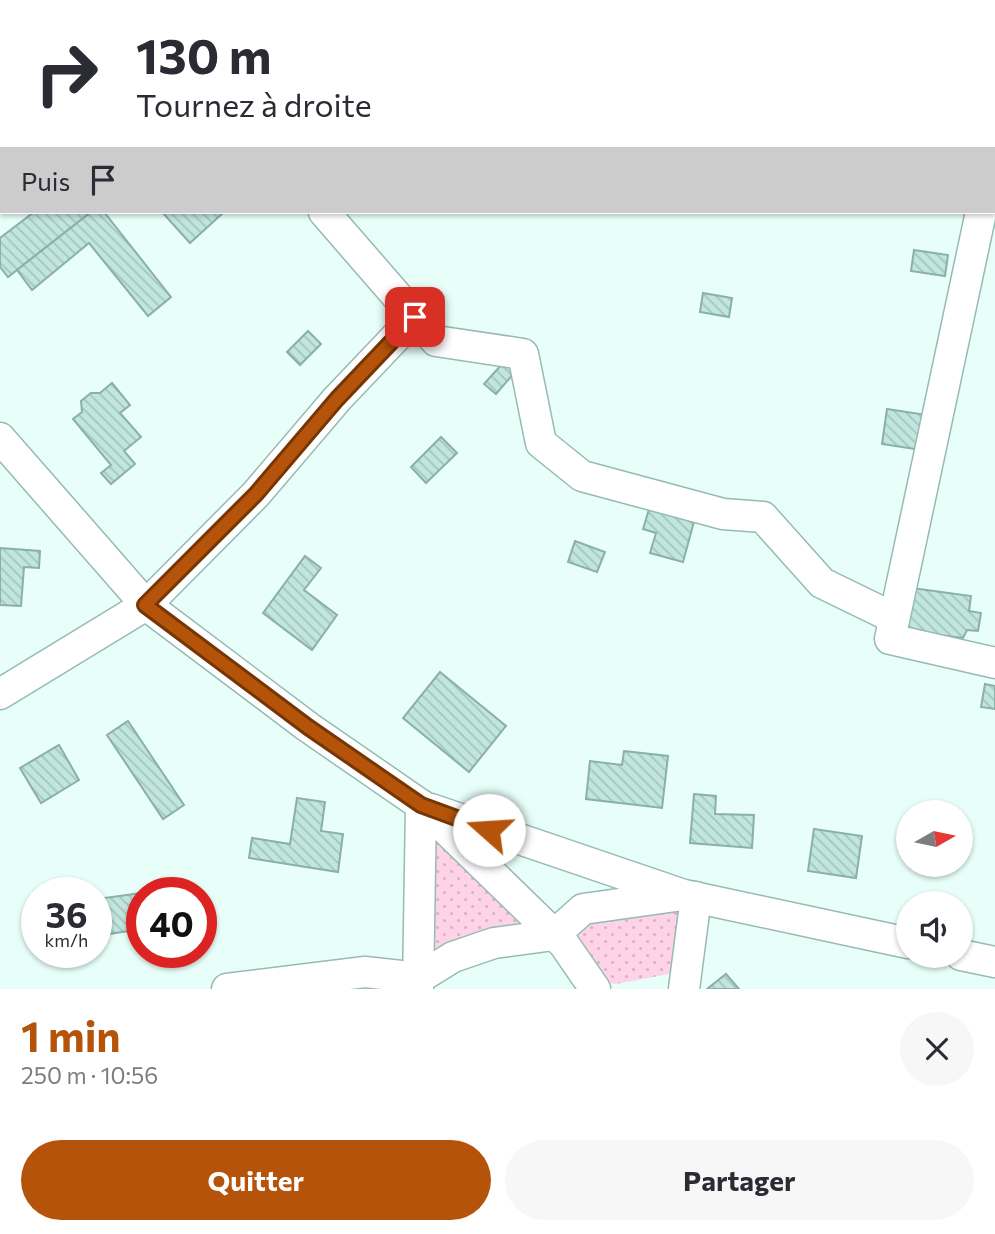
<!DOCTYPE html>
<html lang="fr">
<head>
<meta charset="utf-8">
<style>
	:root { --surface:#fff; --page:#f7f7f7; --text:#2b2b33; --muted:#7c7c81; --accent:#b45309 }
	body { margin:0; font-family:Commissioner,sans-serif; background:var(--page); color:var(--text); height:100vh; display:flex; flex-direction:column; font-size:26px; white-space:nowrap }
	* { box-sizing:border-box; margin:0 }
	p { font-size:23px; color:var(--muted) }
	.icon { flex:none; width:38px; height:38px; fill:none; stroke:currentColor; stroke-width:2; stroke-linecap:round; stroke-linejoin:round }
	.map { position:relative; height:989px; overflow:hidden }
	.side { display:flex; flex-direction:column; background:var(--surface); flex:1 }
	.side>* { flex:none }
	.banner { position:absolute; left:0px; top:0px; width:996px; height:214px; box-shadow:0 2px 5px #0004; background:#fff; color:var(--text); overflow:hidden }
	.needle { width:46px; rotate:81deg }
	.tools { position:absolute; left:896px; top:800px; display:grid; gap:14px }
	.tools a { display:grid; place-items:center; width:77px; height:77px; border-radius:50%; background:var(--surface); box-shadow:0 2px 5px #0004; font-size:35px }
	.speed { position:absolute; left:21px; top:877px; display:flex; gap:14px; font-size:35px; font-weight:700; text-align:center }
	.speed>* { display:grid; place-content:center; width:91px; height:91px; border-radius:50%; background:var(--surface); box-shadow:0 2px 5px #0004; line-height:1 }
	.speed small { font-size:18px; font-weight:400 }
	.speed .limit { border:10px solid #d22; background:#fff; color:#111 }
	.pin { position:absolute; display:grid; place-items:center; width:60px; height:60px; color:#fff; margin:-30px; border-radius:14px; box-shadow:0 4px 10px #0006 }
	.me { position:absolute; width:77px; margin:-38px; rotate:289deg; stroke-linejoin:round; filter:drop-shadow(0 0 5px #0008) }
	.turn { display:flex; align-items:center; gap:24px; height:147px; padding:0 21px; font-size:32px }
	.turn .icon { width:91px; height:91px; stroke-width:2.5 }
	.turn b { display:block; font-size:49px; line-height:60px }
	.then { display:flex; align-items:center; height:66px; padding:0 21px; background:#0003; gap:14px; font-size:26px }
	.round { display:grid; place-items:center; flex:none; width:74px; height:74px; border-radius:37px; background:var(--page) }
	.overview { display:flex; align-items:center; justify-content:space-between; height:119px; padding:0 21px }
	h1 { font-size:42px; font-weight:700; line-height:52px; color:var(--accent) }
	.primary-button { display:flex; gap:14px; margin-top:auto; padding:14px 21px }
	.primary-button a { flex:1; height:80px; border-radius:42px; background:var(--accent); color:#fff; font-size:28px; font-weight:700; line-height:80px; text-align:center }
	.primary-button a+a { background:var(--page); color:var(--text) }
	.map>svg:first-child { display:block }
	.grass { fill:url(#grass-dots) }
	.building { fill:url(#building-back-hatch); stroke:#8ab0a7; stroke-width:2 }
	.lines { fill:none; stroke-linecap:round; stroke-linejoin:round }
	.minor-casing { stroke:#96bbb3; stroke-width:33 }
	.minor { stroke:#fff; stroke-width:30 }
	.route-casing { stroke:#753606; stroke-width:18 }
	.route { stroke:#b45309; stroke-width:12 }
</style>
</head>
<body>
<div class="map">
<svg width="995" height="989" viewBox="0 0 995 989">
	<defs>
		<pattern id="grass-dots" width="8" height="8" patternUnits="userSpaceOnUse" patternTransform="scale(1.75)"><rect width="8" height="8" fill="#fed2e7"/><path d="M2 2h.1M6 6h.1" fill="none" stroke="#d9b4c6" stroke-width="1.8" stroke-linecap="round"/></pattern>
		<pattern id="building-back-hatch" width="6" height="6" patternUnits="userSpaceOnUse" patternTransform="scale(1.75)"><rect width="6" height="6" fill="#c0e6de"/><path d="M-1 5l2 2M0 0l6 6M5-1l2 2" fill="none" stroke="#a4c5be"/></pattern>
	</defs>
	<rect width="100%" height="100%" fill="#e7fef9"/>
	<g class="grass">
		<path d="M435,839l97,84 -102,26z"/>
		<path d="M648,908l36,2 -10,63 -58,11 -11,-2 -22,-27 -6,-25 5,-5z"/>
	</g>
	<g class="building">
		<path d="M34,212h57l-83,65 -8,-10v-29z"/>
		<path d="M91,212h13l67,85 -23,19 -59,-73 -57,47 -15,-20z"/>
		<path d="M162,212h62l-34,31z"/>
		<path d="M914,250l34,5 -3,21 -34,-5z"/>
		<path d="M703,293l29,5 -3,19 -29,-5z"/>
		<path d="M308,331l13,13 -21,21 -13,-13z"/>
		<path d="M504,362l11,10 -19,22 -12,-10z"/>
		<path d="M112,383l18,22 -10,8 21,24 -17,14 11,13 -24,20 -10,-11 10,-8 -38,-46 9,-7 -1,-11 10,-8h9z"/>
		<path d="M887,409l40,6 -5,35 -40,-6z"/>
		<path d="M441,437l16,16 -31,30 -15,-16z"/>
		<path d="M650,506l45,12 -12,44 -33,-9 6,-20 -13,-4z"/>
		<path d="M575,541l30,11 -8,20 -29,-10z"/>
		<path d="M0,548l40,3 -1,17 -15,-1 -3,39 -21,-1z"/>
		<path d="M305,556l16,12 -17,22 33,25 -25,35 -49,-37z"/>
		<path d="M912,588l59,8 -2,15 12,2 -3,18 -11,-1 -4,8 -56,-7z"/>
		<path d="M440,672l66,54 -37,46 -66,-54z"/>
		<path d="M985,684l10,2v23l-14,-2z"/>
		<path d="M128,721l56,84 -21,14 -56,-84z"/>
		<path d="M59,745l20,35 -38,23 -21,-35z"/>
		<path d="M624,751l44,5 -6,52 -76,-9 4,-38 32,4z"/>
		<path d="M694,794l22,2 -1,18 39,1 -2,33 -62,-5z"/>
		<path d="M297,798l28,4 -4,29 22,3 -5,38 -89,-14 3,-20 38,6z"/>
		<path d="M814,829l48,7 -6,42 -48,-7z"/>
		<path d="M142,893v36l-33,5 -5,-36z"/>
		<path d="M726,974l13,15h-32z"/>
	</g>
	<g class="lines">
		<defs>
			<g id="minor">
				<path d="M137,0l1,2"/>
				<path d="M366,2l2,-2"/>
				<path d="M563,2l2,-2"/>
				<path d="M994,150l1,-5"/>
				<path d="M324,212l112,129 87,13 18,89 41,33 141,38 40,3 59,66 72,35"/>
				<path d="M981,212l-91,427 105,24"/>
				<path d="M0,438l146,167 162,122 113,78 143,139 31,45"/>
				<path d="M0,694l146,-89 110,-111 81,-95 78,-82"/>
				<path d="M431,809l253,86 224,48"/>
				<path d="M961,955l34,7"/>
				<path d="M227,989l138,-17 54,6 34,-21 41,-14 60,-8 29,-26 93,-13"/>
				<path d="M418,989l3,-184"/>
				<path d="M684,989l12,-92"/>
			</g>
		</defs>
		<use href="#minor" class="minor-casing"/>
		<use href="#minor" class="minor"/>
	</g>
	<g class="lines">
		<defs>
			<path id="route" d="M415,317l-78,82 -81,95 -111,111 163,122 113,78 68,25"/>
		</defs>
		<use href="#route" class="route-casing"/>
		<use href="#route" class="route"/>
	</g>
</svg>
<div class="tools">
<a><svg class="needle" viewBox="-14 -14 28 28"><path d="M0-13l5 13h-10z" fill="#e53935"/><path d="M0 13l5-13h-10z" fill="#7c7c81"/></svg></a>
<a><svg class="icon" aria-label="sound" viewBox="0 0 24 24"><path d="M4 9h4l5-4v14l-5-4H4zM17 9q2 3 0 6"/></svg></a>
</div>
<div class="speed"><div>36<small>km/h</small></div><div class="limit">40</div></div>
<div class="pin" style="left:415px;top:317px;background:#d93025"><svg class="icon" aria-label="arrive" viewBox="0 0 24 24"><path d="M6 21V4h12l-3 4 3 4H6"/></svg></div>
<svg class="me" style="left:489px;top:830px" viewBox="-20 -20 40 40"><circle r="19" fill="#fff"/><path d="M0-13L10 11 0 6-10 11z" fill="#b45309"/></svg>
<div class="banner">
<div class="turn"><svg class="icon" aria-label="right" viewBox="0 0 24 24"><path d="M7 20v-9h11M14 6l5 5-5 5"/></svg><div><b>130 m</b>Tournez à droite</div></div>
<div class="then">Puis<svg class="icon" aria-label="arrive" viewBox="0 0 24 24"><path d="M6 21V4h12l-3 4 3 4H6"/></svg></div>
</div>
</div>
<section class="side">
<div class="overview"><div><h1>1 min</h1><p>250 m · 10:56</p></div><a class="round"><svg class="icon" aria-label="close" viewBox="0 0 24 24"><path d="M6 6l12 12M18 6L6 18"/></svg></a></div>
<div class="primary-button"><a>Quitter</a><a>Partager</a></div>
</section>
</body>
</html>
